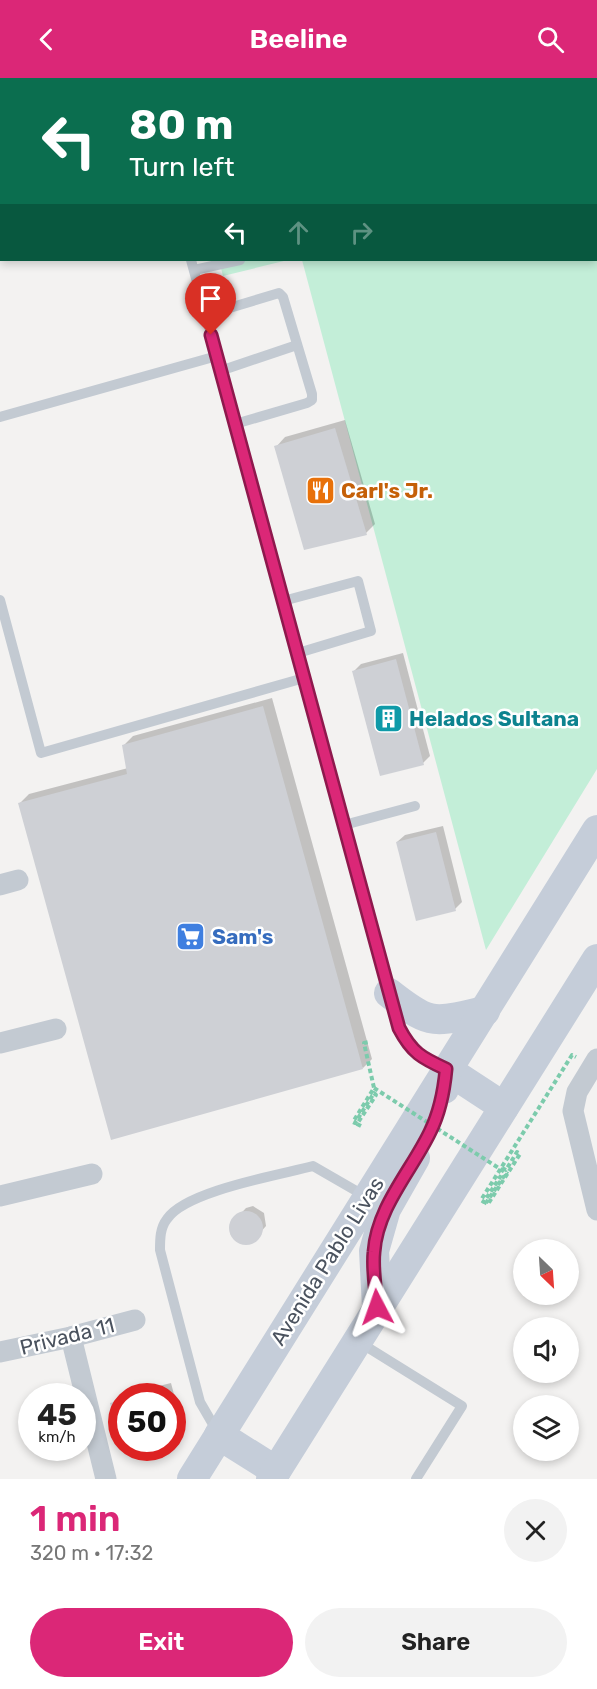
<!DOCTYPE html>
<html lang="en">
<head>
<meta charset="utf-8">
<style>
	:root { --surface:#fff; --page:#f2f2f2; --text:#222; --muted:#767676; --accent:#db2777 }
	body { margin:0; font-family:Rubik,sans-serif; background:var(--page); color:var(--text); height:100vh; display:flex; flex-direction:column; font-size:22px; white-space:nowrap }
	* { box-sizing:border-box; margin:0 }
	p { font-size:20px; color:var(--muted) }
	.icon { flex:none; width:33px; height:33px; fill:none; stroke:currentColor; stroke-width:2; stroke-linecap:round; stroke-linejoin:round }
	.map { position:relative; height:1401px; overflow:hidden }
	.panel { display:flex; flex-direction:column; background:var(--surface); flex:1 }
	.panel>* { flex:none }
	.banner { position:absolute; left:0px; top:0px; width:597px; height:183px; box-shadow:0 3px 9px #0003; background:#0b6e4f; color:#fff; overflow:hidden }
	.needle { width:39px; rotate:155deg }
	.buttons { position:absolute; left:513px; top:1161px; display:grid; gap:12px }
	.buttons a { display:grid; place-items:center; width:66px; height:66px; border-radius:50%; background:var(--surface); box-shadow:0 3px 9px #0003; font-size:30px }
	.speed { position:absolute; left:18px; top:1305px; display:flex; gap:12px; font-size:30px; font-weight:700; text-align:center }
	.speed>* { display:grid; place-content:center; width:78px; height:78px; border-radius:50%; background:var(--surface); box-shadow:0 3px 9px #0003; line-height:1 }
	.speed small { font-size:15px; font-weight:400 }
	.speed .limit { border:9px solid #d22; background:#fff; color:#111 }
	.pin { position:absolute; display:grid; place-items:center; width:51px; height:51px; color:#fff; margin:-62px -26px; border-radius:50% 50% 50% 0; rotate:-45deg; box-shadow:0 0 6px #0007 }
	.pin .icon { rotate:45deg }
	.me { position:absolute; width:66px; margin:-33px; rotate:356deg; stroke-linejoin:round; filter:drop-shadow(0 0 4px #0008) }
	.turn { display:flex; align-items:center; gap:21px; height:126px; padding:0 30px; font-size:27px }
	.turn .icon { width:78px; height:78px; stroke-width:2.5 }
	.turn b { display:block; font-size:42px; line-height:51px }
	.lanes { display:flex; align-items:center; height:57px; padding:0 30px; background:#0003; justify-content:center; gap:30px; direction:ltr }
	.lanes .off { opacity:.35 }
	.round { display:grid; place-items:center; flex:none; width:63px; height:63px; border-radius:32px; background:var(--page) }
	.head { display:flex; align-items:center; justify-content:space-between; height:102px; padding:0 30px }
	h1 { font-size:36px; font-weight:600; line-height:45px; color:var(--accent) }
	.cta { display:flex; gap:12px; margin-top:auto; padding:12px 30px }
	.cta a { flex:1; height:69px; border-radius:36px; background:var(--accent); color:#fff; font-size:24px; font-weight:600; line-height:69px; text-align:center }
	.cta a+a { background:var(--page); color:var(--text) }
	header { display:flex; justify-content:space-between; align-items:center; height:78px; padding:0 30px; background:var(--accent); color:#fff; font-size:27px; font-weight:600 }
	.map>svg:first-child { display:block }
	.green { fill:#c3eed8 }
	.shadow { fill:#0003 }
	.building { fill:#ced0d5 }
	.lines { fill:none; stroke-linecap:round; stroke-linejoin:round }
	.path { stroke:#7ccbac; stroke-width:4; stroke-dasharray:4.5 3; stroke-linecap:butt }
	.service { stroke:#c3cad2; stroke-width:10 }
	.minor { stroke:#c3cad2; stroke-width:21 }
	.secondary { stroke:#c5cdd9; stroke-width:30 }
	.path-bridge { stroke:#7ccbac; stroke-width:4; stroke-dasharray:4.5 3; stroke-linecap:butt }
	.route-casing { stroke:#8e194d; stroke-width:15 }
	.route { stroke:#db2777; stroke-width:10 }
	.labels { text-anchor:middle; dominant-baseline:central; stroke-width:5; stroke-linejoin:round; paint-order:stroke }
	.food-label { font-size:21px; font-weight:bold; fill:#c56008; stroke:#fff; text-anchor:start }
	.culture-label { font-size:21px; font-weight:bold; fill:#0d838f; stroke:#fff; text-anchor:start }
	.shop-label { font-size:21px; font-weight:bold; fill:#366cbe; stroke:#fff; text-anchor:start }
	.street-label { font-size:21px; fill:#4a525e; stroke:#fff }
</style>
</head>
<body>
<header><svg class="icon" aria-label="back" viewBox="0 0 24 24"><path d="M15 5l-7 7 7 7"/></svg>Beeline<svg class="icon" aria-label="search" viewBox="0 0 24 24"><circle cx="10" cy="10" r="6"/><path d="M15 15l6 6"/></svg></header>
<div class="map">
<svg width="597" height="1401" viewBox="0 0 597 1401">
	<rect width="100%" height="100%" fill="#f3f2f1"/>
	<g class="green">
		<path d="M322,0h275v691l-111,181 -184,-690h294v-180z"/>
		<path d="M219,182h69l-65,16z"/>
	</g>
	<g class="shadow">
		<path d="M345,342l30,104 -9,9 -90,-86 9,-10z"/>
		<path d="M403,575l27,103 -7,7 -69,-92 7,-7z"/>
		<path d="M272,620l100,361 -9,9 -343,-265 9,-9 99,-26 -5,-22 10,-10z"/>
		<path d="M443,748l19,76 -7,7 -58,-67 8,-7z"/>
		<path d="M253,1128l11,7 2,13 -14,16h-12l-8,-7 -2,-10 16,-17z"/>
		<path d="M171,1305l10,38 -9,7v-32h-50v45l-10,-37 7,-8z"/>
	</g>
	<g class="building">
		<path d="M335,350l32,107 -63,15 -30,-104z"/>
		<path d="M396,581l28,106 -44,11 -28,-105z"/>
		<path d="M263,628l100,363 -252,71 -93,-337 109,-29 -5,-29z"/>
		<path d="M436,754l20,79 -40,10 -20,-79z"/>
		<circle cx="246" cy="1150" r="17"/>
		<path d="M164,1311l2,7h-27z"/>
		<path d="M122,1322v44h-1l-11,-41z"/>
	</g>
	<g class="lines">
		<g class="path">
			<path d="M361,1048l-4,-2 19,-29 -2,-2 -19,30 -2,-1 21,-34 -10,-45 5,-1"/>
			<path d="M502,1090l4,2 11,-18 3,2 -32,50 -2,-1 18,-27 -2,-2 -18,28 -3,-2 91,-145 4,2"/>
		</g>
		<g class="service">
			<path d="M142,0l1,2"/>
			<path d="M305,0v2"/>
			<path d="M191,182l208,768c12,25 22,30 46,41"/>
			<path d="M194,192l46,-10"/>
			<path d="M206,237l73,-22 4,4 29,97v6l-5,3 -72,21"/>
			<path d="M220,293l77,-26"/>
			<path d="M0,339l217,-61"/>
			<path d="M0,522l41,153 263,-75"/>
			<path d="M283,523l75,-20 13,50 -73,22"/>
			<path d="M344,747l71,-19"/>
			<path d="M359,1264l103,64 -46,73"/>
			<path d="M218,1355l-18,-31 -40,-152c0,-11 0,-22 7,-31 18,-28 112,-44 146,-53l52,30"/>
		</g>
		<g class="minor">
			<path d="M0,807l18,-5"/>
			<path d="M0,965l56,-14"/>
			<path d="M597,981l-20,33 -4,19 24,99"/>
			<path d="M0,1118l92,-22"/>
			<path d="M71,1259l35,142"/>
			<path d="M0,1274l71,-15 64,-17"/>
		</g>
		<g class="secondary">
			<path d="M389,915c43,34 44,29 96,18"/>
			<path d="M444,1011l2,-20 58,38"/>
			<path d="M377,1229l-3,-56 12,-42 29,-51"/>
			<path d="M219,1357l57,36"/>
			<path d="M192,1401l405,-649"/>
			<path d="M271,1401l326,-520"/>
		</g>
		<path class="path-bridge" d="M374,1010l134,86"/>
	</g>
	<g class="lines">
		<defs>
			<path id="route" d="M211,257l188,693c13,25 23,30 47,41 -2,22 -6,43 -16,63 -18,38 -53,75 -56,120 -2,18 2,37 3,55"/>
		</defs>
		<use href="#route" class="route-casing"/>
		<use href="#route" class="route"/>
	</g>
	<defs>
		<symbol id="restaurant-square" viewBox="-11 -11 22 22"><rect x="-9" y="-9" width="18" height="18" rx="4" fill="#e8710a" stroke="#fff"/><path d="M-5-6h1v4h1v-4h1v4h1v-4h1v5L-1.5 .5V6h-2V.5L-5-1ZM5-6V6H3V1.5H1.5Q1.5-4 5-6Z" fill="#fff"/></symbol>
		<symbol id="building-square" viewBox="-11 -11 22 22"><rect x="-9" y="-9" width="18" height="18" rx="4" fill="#0f9aa8" stroke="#fff"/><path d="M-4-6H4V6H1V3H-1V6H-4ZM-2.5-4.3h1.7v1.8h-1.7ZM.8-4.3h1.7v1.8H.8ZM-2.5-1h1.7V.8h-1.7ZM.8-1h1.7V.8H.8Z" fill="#fff"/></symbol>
		<symbol id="supermarket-square" viewBox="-11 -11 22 22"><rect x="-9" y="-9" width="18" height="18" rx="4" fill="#3f7fe0" stroke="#fff"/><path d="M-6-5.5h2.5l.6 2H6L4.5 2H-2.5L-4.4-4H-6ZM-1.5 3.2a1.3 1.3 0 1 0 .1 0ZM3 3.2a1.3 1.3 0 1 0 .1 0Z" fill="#fff"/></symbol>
	</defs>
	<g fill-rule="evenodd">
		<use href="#restaurant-square" x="304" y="396" width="33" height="33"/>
		<use href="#building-square" x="372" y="624" width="33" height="33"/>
		<use href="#supermarket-square" x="174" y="842" width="33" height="33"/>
	</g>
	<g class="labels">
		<g class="food-label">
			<text x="341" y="412">Carl's Jr.</text>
		</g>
		<g class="culture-label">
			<text x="409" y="640">Helados Sultana</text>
		</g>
		<g class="shop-label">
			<text x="212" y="858">Sam's</text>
		</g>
		<g class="street-label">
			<text transform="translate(327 1183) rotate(-58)">Avenida Pablo Livas</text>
			<text transform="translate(67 1258) rotate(-14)">Privada 11</text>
		</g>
	</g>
</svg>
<div class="buttons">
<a><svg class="needle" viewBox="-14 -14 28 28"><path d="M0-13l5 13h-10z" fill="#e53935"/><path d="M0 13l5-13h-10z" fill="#767676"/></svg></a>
<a><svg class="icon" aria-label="sound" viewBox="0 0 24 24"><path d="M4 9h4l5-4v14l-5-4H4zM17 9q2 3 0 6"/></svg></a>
<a><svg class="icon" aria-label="layers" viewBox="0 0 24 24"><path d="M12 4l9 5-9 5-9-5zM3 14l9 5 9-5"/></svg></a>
</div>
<div class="speed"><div>45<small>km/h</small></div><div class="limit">50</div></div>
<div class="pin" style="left:211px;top:257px;background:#d93025"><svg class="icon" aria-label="arrive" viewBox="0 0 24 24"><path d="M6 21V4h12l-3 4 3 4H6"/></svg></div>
<svg class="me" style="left:377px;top:1229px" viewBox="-20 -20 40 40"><path d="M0-17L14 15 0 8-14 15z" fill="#db2777" stroke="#fff" stroke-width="4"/></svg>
<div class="banner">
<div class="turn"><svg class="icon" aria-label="left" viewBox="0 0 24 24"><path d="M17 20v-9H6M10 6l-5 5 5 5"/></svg><div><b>80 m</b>Turn left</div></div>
<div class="lanes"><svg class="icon" aria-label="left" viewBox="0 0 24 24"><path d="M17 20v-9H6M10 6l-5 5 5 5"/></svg><svg class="icon off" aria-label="ahead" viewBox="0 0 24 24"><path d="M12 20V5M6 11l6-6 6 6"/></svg><svg class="icon off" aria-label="right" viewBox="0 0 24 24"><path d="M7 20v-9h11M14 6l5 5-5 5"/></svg></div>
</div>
</div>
<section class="panel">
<div class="head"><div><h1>1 min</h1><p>320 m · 17:32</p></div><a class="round"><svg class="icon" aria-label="close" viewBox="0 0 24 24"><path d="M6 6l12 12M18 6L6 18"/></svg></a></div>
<div class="cta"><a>Exit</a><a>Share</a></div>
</section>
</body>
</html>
